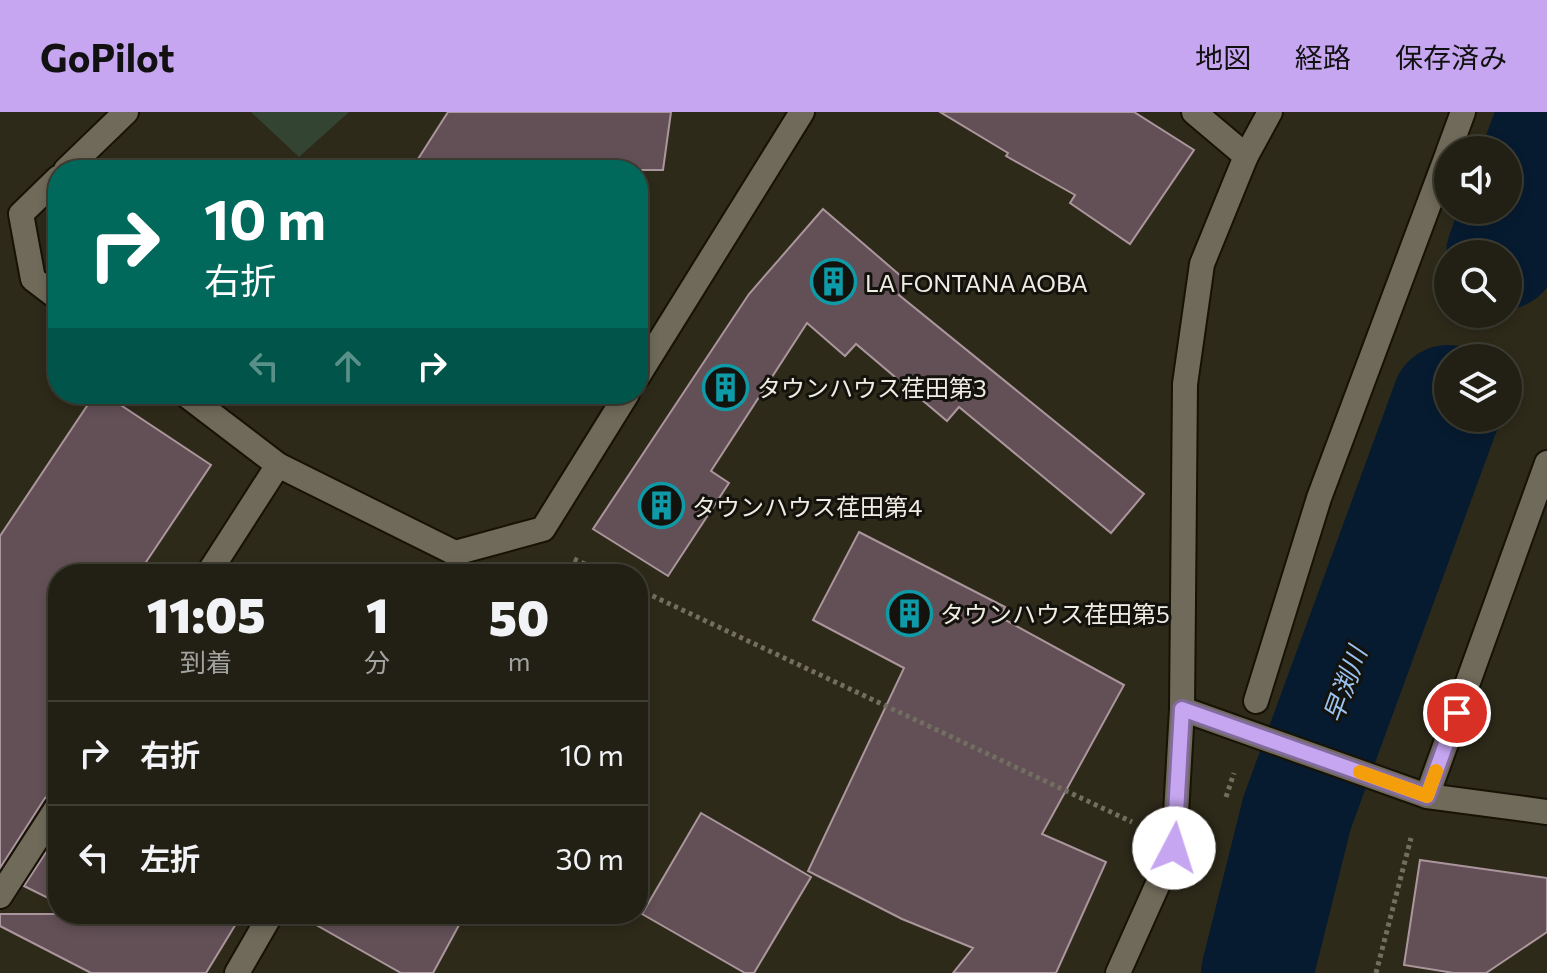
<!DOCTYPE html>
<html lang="ja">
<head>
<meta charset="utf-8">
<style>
	:root { --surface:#222014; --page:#2a281d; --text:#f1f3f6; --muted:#a2a3a0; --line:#3f3e34; --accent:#c6a6f0 }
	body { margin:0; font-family:Commissioner,"Noto Sans JP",sans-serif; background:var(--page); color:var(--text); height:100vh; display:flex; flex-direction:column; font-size:30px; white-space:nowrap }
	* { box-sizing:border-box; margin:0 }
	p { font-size:26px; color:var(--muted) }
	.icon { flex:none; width:44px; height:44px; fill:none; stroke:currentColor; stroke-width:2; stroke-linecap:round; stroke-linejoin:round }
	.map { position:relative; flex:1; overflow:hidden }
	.panel { position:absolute; left:48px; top:452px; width:600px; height:360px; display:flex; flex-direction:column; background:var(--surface); border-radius:32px; box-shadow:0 4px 12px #0003,0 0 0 2px var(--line) }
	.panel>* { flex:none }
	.banner { position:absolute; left:48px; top:48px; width:600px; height:244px; border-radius:32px; box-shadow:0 4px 12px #0003,0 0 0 2px var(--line); background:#00695c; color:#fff; overflow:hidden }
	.controls { position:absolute; left:1434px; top:24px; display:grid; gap:16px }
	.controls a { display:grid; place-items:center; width:88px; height:88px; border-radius:50%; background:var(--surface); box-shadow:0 4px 12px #0003,0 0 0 2px var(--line); font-size:40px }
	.pin { position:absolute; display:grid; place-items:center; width:68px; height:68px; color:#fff; margin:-34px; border:4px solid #fff; border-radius:50%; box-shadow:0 2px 8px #0007 }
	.me { position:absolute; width:88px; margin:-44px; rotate:5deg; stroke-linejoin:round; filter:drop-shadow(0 0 6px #0008) }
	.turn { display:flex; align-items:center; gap:28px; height:168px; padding:0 24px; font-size:36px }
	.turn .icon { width:104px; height:104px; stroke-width:2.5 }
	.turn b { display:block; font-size:56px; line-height:68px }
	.lanes { display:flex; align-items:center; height:76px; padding:0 24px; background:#0003; justify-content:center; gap:40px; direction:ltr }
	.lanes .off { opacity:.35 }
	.eta { display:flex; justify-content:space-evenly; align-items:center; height:136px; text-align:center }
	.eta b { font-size:48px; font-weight:800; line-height:56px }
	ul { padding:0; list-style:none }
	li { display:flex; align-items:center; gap:24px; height:104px; padding:0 24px; border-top:2px solid var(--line) }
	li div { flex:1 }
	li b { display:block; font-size:30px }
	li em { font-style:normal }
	header { display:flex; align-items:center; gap:48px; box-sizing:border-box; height:112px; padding:0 40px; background:var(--accent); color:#111 }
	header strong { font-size:38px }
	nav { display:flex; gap:44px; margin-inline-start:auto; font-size:28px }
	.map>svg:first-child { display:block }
	.green { fill:#344433 }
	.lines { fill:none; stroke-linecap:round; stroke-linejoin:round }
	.river { stroke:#071b30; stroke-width:112 }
	.building { fill:#625056; stroke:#ab969d; stroke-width:2 }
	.lane-casing { stroke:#161205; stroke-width:28 }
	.street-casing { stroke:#161205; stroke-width:28 }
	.path { stroke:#726e61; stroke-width:5; stroke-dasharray:4 4; stroke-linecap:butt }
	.lane { stroke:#6f6a59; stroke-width:24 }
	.street { stroke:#6f6a59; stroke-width:24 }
	.route-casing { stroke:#816c9c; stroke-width:20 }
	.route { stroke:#c6a6f0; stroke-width:14 }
	.slow { stroke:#f59e0b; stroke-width:14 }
	.labels { text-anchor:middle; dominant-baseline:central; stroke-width:6; stroke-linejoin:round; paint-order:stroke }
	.poi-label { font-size:24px; fill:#efede3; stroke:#14120c; text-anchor:start }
	.water-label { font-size:26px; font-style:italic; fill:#9bc3f2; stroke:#14120c }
</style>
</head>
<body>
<header>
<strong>GoPilot</strong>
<nav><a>地図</a><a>経路</a><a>保存済み</a></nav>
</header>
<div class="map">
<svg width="1547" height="861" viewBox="0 0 1547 861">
	<rect width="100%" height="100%" fill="#2e2a1a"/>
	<path class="green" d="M251,0h98l-50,45z"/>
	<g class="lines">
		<g class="river">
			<path d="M1502,142l45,-122"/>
			<path d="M1257,861l40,-160 151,-412"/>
		</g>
	</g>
	<g class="building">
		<path d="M448,0h223l-8,58h-252z"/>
		<path d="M940,0h194l60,38 -64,94 -60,-41 5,-8 -69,-39 2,-3z"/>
		<path d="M823,97l86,74 -10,12 245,199 -33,39 -152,-126 -12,14 -91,-77 -11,12 -38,-33 -96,148 18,12 -61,93 -75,-47 156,-235z"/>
		<path d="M95,282h9l107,71 -73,109h-80v217l-13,7 -45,70v-332z"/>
		<path d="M859,420l146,75 -5,10 124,68 -82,149 64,28 -50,111h-103l20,-25 -71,-29 -94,-48 96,-203 -91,-48z"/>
		<path d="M701,701l110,64 -57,96h-9l-103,-59z"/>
		<path d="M58,722v69l-34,-17z"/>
		<path d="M1420,748l127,18v54l-61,41h-32l-50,-8z"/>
		<path d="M0,802h242l-36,59h-115l-91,-47z"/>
		<path d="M297,802h168l-32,59h-32z"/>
	</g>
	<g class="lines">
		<defs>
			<path id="lane" d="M237,861l34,-59"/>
			<g id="street">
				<path d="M1449,38l14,-38"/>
				<path d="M1246,44l24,-44"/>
				<path d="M66,58l60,-58"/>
				<path d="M58,66l-37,36 12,65 25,19"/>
				<path d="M638,264l164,-264"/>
				<path d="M185,282l93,71 177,88 88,-24 84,-135"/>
				<path d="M208,462l70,-109"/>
				<path d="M1256,589l63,-203 129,-345"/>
				<path d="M1182,597l245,87 120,16"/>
				<path d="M1427,684l120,-333"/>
				<path d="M0,784l58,-90"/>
				<path d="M1118,861l56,-125 8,-139 3,-325 17,-120 44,-108 -52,-44"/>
			</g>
		</defs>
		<use href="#lane" class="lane-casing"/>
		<use href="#street" class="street-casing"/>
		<g class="path">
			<path d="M574,447l32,15"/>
			<path d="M638,477l494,233"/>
			<path d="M1226,685l8,-24"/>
			<path d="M1376,861l35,-135"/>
		</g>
		<use href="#lane" class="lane"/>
		<use href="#street" class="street"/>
	</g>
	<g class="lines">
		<defs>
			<path id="route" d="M1174,736l8,-139 245,87 30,-83"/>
		</defs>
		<use href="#route" class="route-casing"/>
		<use href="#route" class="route"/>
		<path class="slow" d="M1360,660l67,24 9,-25"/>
	</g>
	<defs>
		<symbol id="building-ring" viewBox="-11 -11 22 22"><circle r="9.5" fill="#14120c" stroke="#0f9aa8" stroke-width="1.5"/><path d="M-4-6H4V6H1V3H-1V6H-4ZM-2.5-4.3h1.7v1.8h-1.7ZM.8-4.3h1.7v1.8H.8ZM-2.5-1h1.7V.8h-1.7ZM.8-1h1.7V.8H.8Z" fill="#0f9aa8"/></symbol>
	</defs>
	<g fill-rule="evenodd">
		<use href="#building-ring" x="808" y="144" width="51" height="51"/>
		<use href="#building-ring" x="700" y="250" width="51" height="51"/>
		<use href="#building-ring" x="636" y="368" width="51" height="51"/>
		<use href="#building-ring" x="884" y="476" width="51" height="51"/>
	</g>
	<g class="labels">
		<g class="poi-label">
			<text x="865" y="170">LA FONTANA AOBA</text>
			<text x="757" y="275">タウンハウス荏田第3</text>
			<text x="692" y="394">タウンハウス荏田第4</text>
			<text x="940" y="501">タウンハウス荏田第5</text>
		</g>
		<g class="water-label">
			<text transform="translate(1344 572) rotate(-70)">早渕川</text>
		</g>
	</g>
</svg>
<div class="controls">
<a><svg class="icon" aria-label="sound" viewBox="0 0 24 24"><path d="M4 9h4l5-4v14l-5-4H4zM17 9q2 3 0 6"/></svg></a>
<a><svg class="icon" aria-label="search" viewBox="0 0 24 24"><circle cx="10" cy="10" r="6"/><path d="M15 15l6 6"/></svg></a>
<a><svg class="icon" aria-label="layers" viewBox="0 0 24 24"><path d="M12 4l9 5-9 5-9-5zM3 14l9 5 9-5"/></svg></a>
</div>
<div class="pin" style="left:1457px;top:601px;background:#d93025"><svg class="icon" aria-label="arrive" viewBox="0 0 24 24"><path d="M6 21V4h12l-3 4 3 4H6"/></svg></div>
<svg class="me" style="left:1174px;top:736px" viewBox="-20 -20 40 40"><circle r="19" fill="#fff"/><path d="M0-13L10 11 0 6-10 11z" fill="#c6a6f0"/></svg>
<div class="banner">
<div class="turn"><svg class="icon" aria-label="right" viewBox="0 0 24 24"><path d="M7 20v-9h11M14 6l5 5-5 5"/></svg><div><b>10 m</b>右折</div></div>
<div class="lanes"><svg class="icon off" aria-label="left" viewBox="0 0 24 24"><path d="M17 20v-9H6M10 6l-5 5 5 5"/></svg><svg class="icon off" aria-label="ahead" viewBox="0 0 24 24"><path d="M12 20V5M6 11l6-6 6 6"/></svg><svg class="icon" aria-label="right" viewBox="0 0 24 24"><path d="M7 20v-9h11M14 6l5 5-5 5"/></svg></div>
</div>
<section class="panel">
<div class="eta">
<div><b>11:05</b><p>到着</p></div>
<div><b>1</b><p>分</p></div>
<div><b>50</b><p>m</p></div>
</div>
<ul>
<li><svg class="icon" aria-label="right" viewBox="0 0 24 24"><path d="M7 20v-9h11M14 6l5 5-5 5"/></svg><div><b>右折</b></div><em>10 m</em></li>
<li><svg class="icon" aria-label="left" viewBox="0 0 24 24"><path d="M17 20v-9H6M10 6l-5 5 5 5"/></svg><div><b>左折</b></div><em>30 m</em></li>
</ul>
</section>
</div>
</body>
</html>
